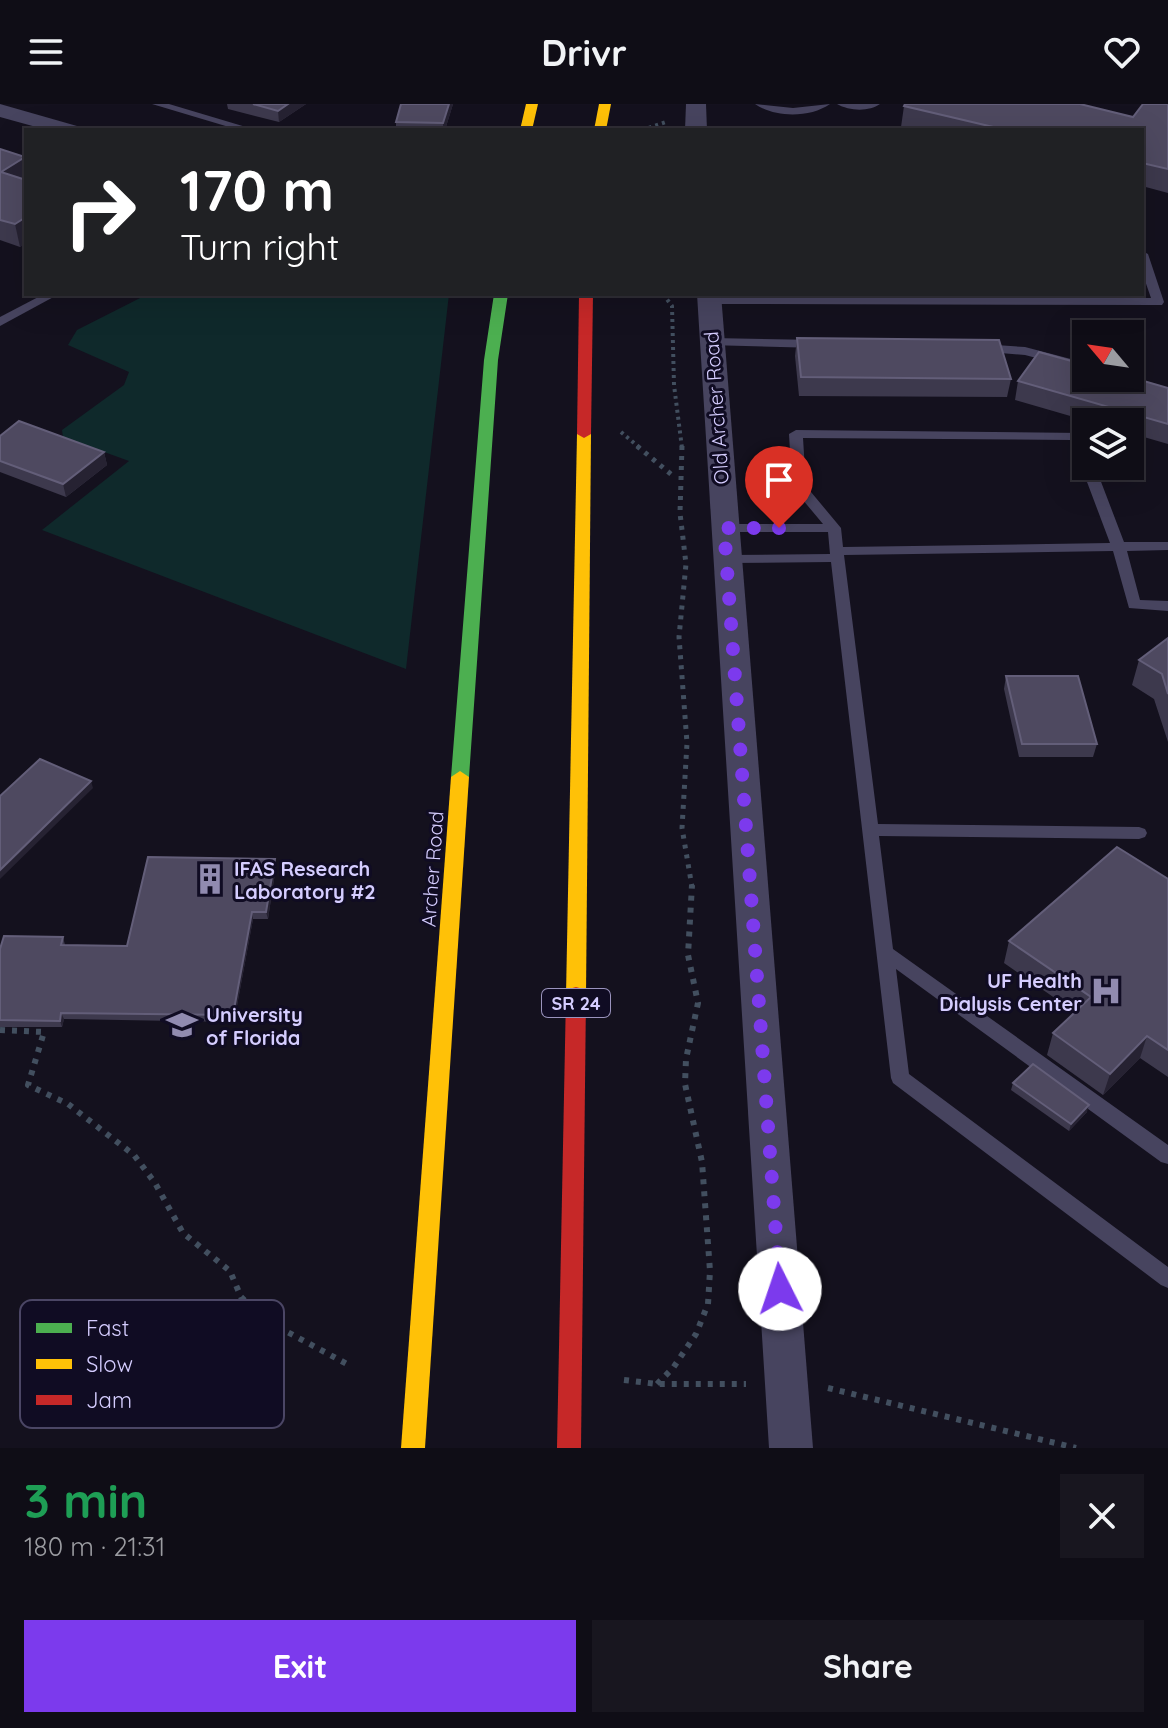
<!DOCTYPE html>
<html lang="en">
<head>
<meta charset="utf-8">
<style>
	:root { --surface:#0f0d16; --page:#18161f; --text:#f1f3f6; --muted:#9b9ca1; --line:#2f2d35; --accent:#7c3aed }
	body { margin:0; font-family:Quicksand,sans-serif; background:var(--page); color:var(--text); height:100vh; display:flex; flex-direction:column; font-size:30px; white-space:nowrap }
	* { box-sizing:border-box; margin:0 }
	p { font-size:26px; color:var(--muted) }
	.icon { flex:none; width:44px; height:44px; fill:none; stroke:currentColor; stroke-width:2; stroke-linecap:round; stroke-linejoin:round }
	.map { position:relative; height:1344px; overflow:hidden }
	.details { display:flex; flex-direction:column; background:var(--surface); flex:1 }
	.details>* { flex:none }
	.top-card { position:absolute; left:24px; top:24px; width:1120px; height:168px; border-radius:0px; box-shadow:0 8px 32px #0002,0 0 0 2px var(--line); background:#202124; color:#fff; overflow:hidden }
	.needle { width:52px; rotate:299deg }
	.fabs { position:absolute; left:1072px; top:216px; display:grid; gap:16px }
	.fabs a { display:grid; place-items:center; width:72px; height:72px; border-radius:0px; background:var(--surface); box-shadow:0 8px 32px #0002,0 0 0 2px var(--line); font-size:40px }
	.pin { position:absolute; display:grid; place-items:center; width:68px; height:68px; color:#fff; margin:-82px -34px; border-radius:50% 50% 50% 0; rotate:-45deg; box-shadow:0 0 8px #0007 }
	.pin .icon { rotate:45deg }
	.me { position:absolute; width:88px; margin:-44px; rotate:356deg; stroke-linejoin:round; filter:drop-shadow(0 0 6px #0008) }
	.turn { display:flex; align-items:center; gap:28px; height:168px; padding:0 24px; font-size:36px }
	.turn .icon { width:104px; height:104px; stroke-width:2.5 }
	.turn b { display:block; font-size:56px; line-height:68px }
	.round { display:grid; place-items:center; flex:none; width:84px; height:84px; border-radius:0px; background:var(--page) }
	.head { display:flex; align-items:center; justify-content:space-between; height:136px; padding:0 24px }
	h1 { font-size:48px; font-weight:700; line-height:60px; color:#1e9e55 }
	.primary-button { display:flex; gap:16px; margin-top:auto; padding:16px 24px }
	.primary-button a { flex:1; height:92px; border-radius:0px; background:var(--accent); color:#fff; font-size:32px; font-weight:700; line-height:92px; text-align:center }
	.primary-button a+a { background:var(--page); color:var(--text) }
	header { display:flex; justify-content:space-between; align-items:center; height:104px; padding:0 24px; background:var(--surface); font-size:36px; font-weight:700 }
	.map>svg:first-child { display:block }
	.green { fill:#0f292b }
	.lines { fill:none; stroke-linecap:round; stroke-linejoin:round }
	.path-far2 { stroke:#424f5f; stroke-width:4; stroke-dasharray:3 4; stroke-linecap:butt }
	.path-far1 { stroke:#424f5f; stroke-width:5; stroke-dasharray:4 6; stroke-linecap:butt }
	.path { stroke:#424f5f; stroke-width:6; stroke-dasharray:5 7; stroke-linecap:butt }
	.lane { fill:#47445f; fill-rule:evenodd }
	.street { fill:#47445f; fill-rule:evenodd }
	.fast { fill:#4caf50; fill-rule:evenodd }
	.slow { fill:#ffc107; fill-rule:evenodd }
	.jam { fill:#c62828; fill-rule:evenodd }
	.wall { fill:#3d394d }
	.shaded-wall { fill:#262232 }
	.building { fill:#4e4960; stroke:#635e79; stroke-width:2 }
	.route { stroke:#7c3aed; stroke-width:14; stroke-dasharray:0 25.2 }
	.labels { text-anchor:middle; dominant-baseline:central; stroke-width:6; stroke-linejoin:round; paint-order:stroke }
	.shield { fill:#100c23; stroke:#9a93bd; stroke-width:2 }
	.shield-label { font-size:18px; font-weight:bold; fill:#d5cdff }
	.street-label { font-size:20px; fill:#d5cdff; stroke:#100c23 }
	.poi-label { font-size:20px; font-weight:bold; fill:#d5cdff; stroke:#100c23; text-anchor:start }
	.key { fill:#100c23; stroke:#4b4665; stroke-width:2 }
	.key-label { font-size:22px; fill:#d5cdff }
</style>
</head>
<body>
<header><svg class="icon" aria-label="menu" viewBox="0 0 24 24"><path d="M4 6h16M4 12h16M4 18h16"/></svg>Drivr<svg class="icon" aria-label="heart" viewBox="0 0 24 24"><path d="M12 20l-8-8c-3-5 5-10 8-4 3-6 11-1 8 4z"/></svg></header>
<div class="map">
<svg width="1168" height="1344" viewBox="0 0 1168 1344">
	<rect width="100%" height="100%" fill="#14111e"/>
	<path class="green" d="M148,190h301l-43,375 -364,-139 87,-69 -66,-24 -1,-7 62,-45 5,-13 -61,-27 9,-15z"/>
	<g class="lines">
		<g class="path-far2">
			<path d="M642,26l24,-8"/>
			<path d="M663,190l9,12 2,79 8,63"/>
			<path d="M621,328l19,16"/>
		</g>
		<g class="path-far1">
			<path d="M637,342l35,29"/>
			<path d="M682,342l-2,67 6,51 -7,73 8,106 -5,85 10,59"/>
		</g>
		<g class="path">
			<path d="M0,926l44,2 -16,53 40,19 66,51 21,28 28,50 47,38 11,26 24,23 82,44"/>
			<path d="M624,1276l33,4h89"/>
			<path d="M657,1280l16,-16 23,-34 12,-30 2,-33 -8,-109 -17,-78 1,-25 12,-56 -10,-48 4,-70"/>
			<path d="M828,1284l248,60"/>
		</g>
		<g class="lane">
			<path d="M152,0h17l87,26h-17z"/>
			<path d="M755,0l38,4 37,-4c-20,14 -55,14 -75,0z"/>
			<path d="M837,0h43c-11,8 -31,7 -43,0z"/>
			<path d="M1142,147l6,3 16,48 -2,3 -453,-1 -6,-4 6,-4h109v-2h12v2l321,2 -9,-26z"/>
			<path d="M44,190h15l-59,32v-9z"/>
			<path d="M712,234l106,2 6,4 -6,4 -110,-3 -2,-3z"/>
			<path d="M981,240l44,3 61,16v8l-61,-16 -48,-4v-6z"/>
			<path d="M796,326l286,3 4,9v24h9l29,76h44v8l-41,1 13,49 28,1v10l-39,-3 -16,-57 -269,4 34,269 261,3 6,2 2,4 -2,4 -6,2 -260,-3 14,113 275,196v19l-7,-2 -265,-193 13,105 259,193v21l-7,-3 -268,-202 -2,-5 -60,-516 -105,1 -7,-4 7,-4 104,-1 -2,-22h-104l-7,-4 7,-4h99l-31,-37 -3,-53zM803,334l269,2 7,20 4,3 -2,3 29,77 -267,4 -2,-19 -35,-42z"/>
		</g>
		<g class="street">
			<path d="M0,0l77,22 4,4h-34l-47,-13z"/>
			<path d="M686,0h20l1,26h-22z"/>
			<path d="M697,190h24l92,1154h-44z"/>
		</g>
		<path class="fast" d="M494,190h14l-10,66 -29,417 -9,6 -9,-6 33,-417z"/>
		<g class="slow">
			<path d="M526,0h12l-6,26h-12z"/>
			<path d="M599,0h12l-5,26h-12z"/>
			<path d="M584,326l7,4 -5,561 -3,6 -7,2 -7,-2 -3,-6 11,-561z"/>
			<path d="M460,667l9,6 -44,671h-24l50,-671z"/>
		</g>
		<g class="jam">
			<path d="M579,190h14l-2,140 -7,4 -7,-4z"/>
			<path d="M576,883l7,2 3,6 -5,453h-24l9,-453 3,-6z"/>
		</g>
	</g>
	<g class="wall">
		<path d="M227,0h79l-27,18 -51,-13z"/>
		<path d="M401,0h52l-8,26h-49v-8z"/>
		<path d="M1168,0v89l-26,-7v-56h-229l-12,-3 3,-21 229,11z"/>
		<path d="M0,45l25,8 1,3v83l-6,4 -20,-7z"/>
		<path d="M797,234l214,41 -4,18 -208,-1 -4,-40z"/>
		<path d="M1018,277l150,7v56l-38,-11v-11h-39l-76,-22z"/>
		<path d="M0,332l104,16 3,13 -41,32 -66,-25z"/>
		<path d="M1168,534v104l-14,-43 -22,-14 7,-25z"/>
		<path d="M1006,572l91,68 -4,13h-74l-15,-68z"/>
		<path d="M276,762l-8,53h-15l-19,103 -170,-3 -2,8h-62v-78l63,-12 2,8 62,1z"/>
		<path d="M1168,775v198l-28,-19 -37,37 -56,-40 6,-22 22,-21 -71,-49 5,-22z"/>
		<path d="M1013,979l74,29 -18,19 -58,-41z"/>
	</g>
	<g class="shaded-wall">
		<path d="M288,0h18l-27,18 -1,-11z"/>
		<path d="M449,0h4l-8,26h-2v-7z"/>
		<path d="M25,53l1,25 -25,-10z"/>
		<path d="M26,113v26l-6,4 -5,-23z"/>
		<path d="M104,348l3,13 -41,32 -3,-13z"/>
		<path d="M91,677l2,7 -93,91v-9z"/>
		<path d="M275,755l1,7 -8,53 -2,-7z"/>
		<path d="M252,808l1,7 -19,103 -1,-7z"/>
		<path d="M61,909l3,6 -2,8 -2,-6z"/>
		<path d="M1147,932l-7,22 -37,37 7,-21z"/>
		<path d="M1089,1001l-2,7 -18,19 2,-7z"/>
	</g>
	<g class="building">
		<path d="M253,0h35l-10,7z"/>
		<path d="M401,0h48l-6,19 -47,-1z"/>
		<path d="M905,0h175l53,13 10,-13h25v65l-26,-6v-33h-136l-102,-24z"/>
		<path d="M0,45l25,8 -24,15 25,8v37l-11,7 -15,-4z"/>
		<path d="M797,234l202,2 12,39 -210,-2z"/>
		<path d="M1039,248l47,13v13l44,-1 38,11v36l-150,-43z"/>
		<path d="M19,317l85,31 -41,32 -63,-23v-25z"/>
		<path d="M1168,534v56l-6,-20 -23,-14z"/>
		<path d="M1006,572h72l19,68h-75z"/>
		<path d="M40,655l51,22 -91,89v-74z"/>
		<path d="M1117,743l51,32v171l-21,-14 -37,38 -57,-41 38,-36 -82,-56z"/>
		<path d="M148,753l127,2 -9,53h-14l-19,103 -172,-2 -1,8 -60,-1v-71l4,-13 59,1 -2,8 66,1z"/>
		<path d="M1033,960l56,41 -18,19 -58,-41z"/>
	</g>
	<g class="lines">
		<path class="route" d="M779,424h-55l56,761"/>
	</g>
	<defs>
		<symbol id="building-bare" viewBox="-9 -9 18 18"><path d="M-4-6H4V6H1V3H-1V6H-4ZM-2.5-4.3h1.7v1.8h-1.7ZM.8-4.3h1.7v1.8H.8ZM-2.5-1h1.7V.8h-1.7ZM.8-1h1.7V.8H.8Z" fill="#918bb0" stroke="#100c23" stroke-width="2.5" paint-order="stroke"/></symbol>
		<symbol id="hospital-bare" viewBox="-9 -9 18 18"><path d="M-5-5h3v3.5h4V-5h3V5h-3V1.5h-4V5h-3Z" fill="#918bb0" stroke="#100c23" stroke-width="2.5" paint-order="stroke"/></symbol>
		<symbol id="university-bare" viewBox="-9 -9 18 18"><path d="M0-5L7-2L0 1L-7-2ZM-4 1L0 2.5L4 1V4Q0 6-4 4Z" fill="#918bb0" stroke="#100c23" stroke-width="2.5" paint-order="stroke"/></symbol>
	</defs>
	<g fill-rule="evenodd">
		<use href="#building-bare" x="188" y="753" width="44" height="44"/>
		<use href="#hospital-bare" x="1084" y="865" width="44" height="44"/>
		<use href="#university-bare" x="160" y="899" width="44" height="44"/>
	</g>
	<g class="labels">
		<rect class="shield" x="542" y="885" width="68" height="28" rx="6"/>
		<g class="shield-label">
			<text x="576" y="899">SR 24</text>
		</g>
		<g class="street-label">
			<text transform="translate(716 304) rotate(-94)">Old Archer Road</text>
			<text transform="translate(432 765) rotate(-86)">Archer Road</text>
		</g>
		<g class="poi-label">
			<text x="234" y="764">IFAS Research<tspan x="234" dy="23">Laboratory #2</tspan></text>
			<text x="1082" y="876" text-anchor="end">UF Health<tspan x="1082" dy="23">Dialysis Center</tspan></text>
			<text x="206" y="910">University<tspan x="206" dy="23">of Florida</tspan></text>
		</g>
	</g>
	<rect x="20" y="1196" width="264" height="128" rx="12" class="key"/>
	<rect x="36" y="1219" width="36" height="10" fill="#4caf50"/>
	<rect x="36" y="1255" width="36" height="10" fill="#ffc107"/>
	<rect x="36" y="1291" width="36" height="10" fill="#c62828"/>
	<g class="key-label">
		<text x="86" y="1232">Fast</text>
		<text x="86" y="1268">Slow</text>
		<text x="86" y="1304">Jam</text>
	</g>
</svg>
<div class="fabs">
<a><svg class="needle" viewBox="-14 -14 28 28"><path d="M0-13l5 13h-10z" fill="#e53935"/><path d="M0 13l5-13h-10z" fill="#9b9ca1"/></svg></a>
<a><svg class="icon" aria-label="layers" viewBox="0 0 24 24"><path d="M12 4l9 5-9 5-9-5zM3 14l9 5 9-5"/></svg></a>
</div>
<div class="pin" style="left:779px;top:424px;background:#d93025"><svg class="icon" aria-label="arrive" viewBox="0 0 24 24"><path d="M6 21V4h12l-3 4 3 4H6"/></svg></div>
<svg class="me" style="left:780px;top:1185px" viewBox="-20 -20 40 40"><circle r="19" fill="#fff"/><path d="M0-13L10 11 0 6-10 11z" fill="#7c3aed"/></svg>
<div class="top-card">
<div class="turn"><svg class="icon" aria-label="right" viewBox="0 0 24 24"><path d="M7 20v-9h11M14 6l5 5-5 5"/></svg><div><b>170 m</b>Turn right</div></div>
</div>
</div>
<section class="details">
<div class="head"><div><h1>3 min</h1><p>180 m · 21:31</p></div><a class="round"><svg class="icon" aria-label="close" viewBox="0 0 24 24"><path d="M6 6l12 12M18 6L6 18"/></svg></a></div>
<div class="primary-button"><a>Exit</a><a>Share</a></div>
</section>
</body>
</html>
